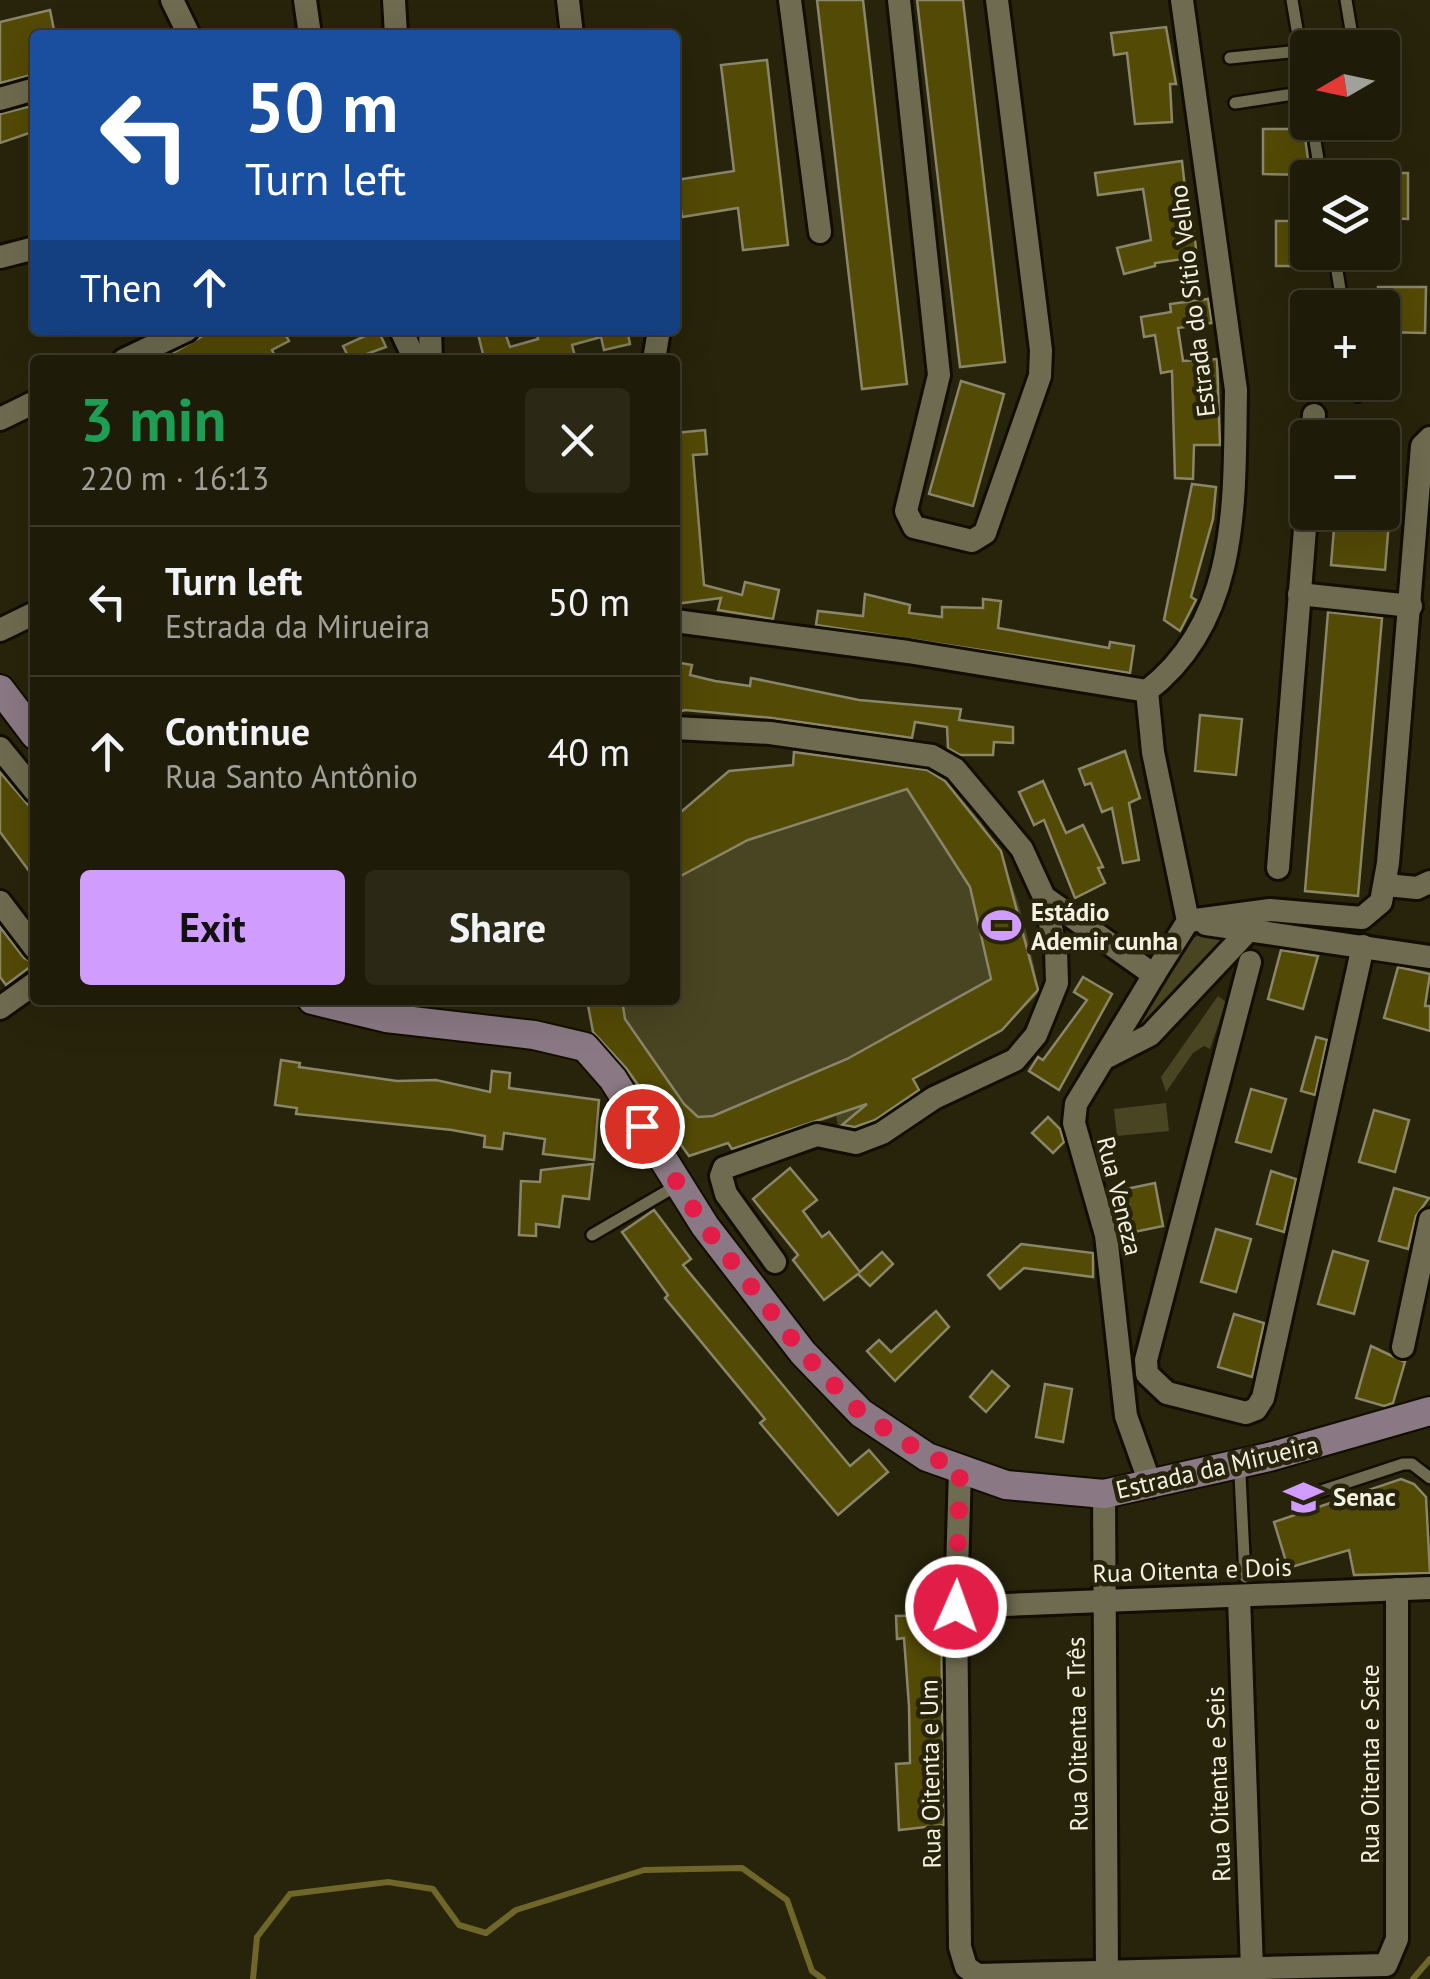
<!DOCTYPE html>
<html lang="en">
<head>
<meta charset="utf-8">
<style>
	:root { --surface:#1e1b08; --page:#2b2816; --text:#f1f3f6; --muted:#a1a19c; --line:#3c3929; --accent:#d09dff }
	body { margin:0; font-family:"PT Sans",sans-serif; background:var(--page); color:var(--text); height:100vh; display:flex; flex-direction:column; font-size:38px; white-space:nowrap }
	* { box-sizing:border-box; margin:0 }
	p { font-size:32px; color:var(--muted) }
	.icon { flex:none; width:55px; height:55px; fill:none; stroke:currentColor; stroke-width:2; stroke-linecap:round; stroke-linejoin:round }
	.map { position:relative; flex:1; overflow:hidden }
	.side { position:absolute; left:30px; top:355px; width:650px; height:650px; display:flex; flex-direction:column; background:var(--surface); border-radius:10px; box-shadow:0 10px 40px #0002,0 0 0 2px var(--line) }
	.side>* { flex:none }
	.top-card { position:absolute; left:30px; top:30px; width:650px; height:305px; border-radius:10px; box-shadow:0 10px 40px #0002,0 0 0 2px var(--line); background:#1a4fa0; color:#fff; overflow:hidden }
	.needle { width:65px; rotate:261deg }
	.controls { position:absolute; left:1290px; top:30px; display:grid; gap:20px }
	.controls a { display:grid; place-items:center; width:110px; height:110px; border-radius:10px; background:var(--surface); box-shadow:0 10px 40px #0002,0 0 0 2px var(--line); font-size:50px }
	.pin { position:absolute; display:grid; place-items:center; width:85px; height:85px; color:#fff; margin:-42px; border:5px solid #fff; border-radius:50%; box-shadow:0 2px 10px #0007 }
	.me { position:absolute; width:110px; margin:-55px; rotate:2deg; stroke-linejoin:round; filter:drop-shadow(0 0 8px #0008) }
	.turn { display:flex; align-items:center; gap:35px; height:210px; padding:0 50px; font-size:45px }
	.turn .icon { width:130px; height:130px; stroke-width:2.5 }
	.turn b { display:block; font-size:70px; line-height:85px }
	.then { display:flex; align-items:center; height:95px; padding:0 50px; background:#0003; gap:20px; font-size:38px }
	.round { display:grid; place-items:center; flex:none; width:105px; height:105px; border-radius:10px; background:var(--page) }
	.headline { display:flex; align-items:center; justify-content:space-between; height:170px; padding:0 50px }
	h1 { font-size:60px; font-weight:700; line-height:75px; color:#1e9e55 }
	.action { display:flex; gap:20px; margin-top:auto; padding:20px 50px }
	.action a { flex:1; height:115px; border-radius:10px; background:var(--accent); color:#111; font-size:40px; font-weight:700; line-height:115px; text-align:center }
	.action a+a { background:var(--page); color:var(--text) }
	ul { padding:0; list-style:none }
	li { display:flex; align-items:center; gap:30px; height:150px; padding:0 50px; border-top:2px solid var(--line) }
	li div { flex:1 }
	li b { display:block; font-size:38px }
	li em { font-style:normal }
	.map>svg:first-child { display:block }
	.green { fill:#494421 }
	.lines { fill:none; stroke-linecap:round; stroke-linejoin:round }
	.stream { stroke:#6f6629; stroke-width:6 }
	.building { fill:#534a06; stroke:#89866a; stroke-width:2.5 }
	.service-casing { stroke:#110d00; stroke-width:16 }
	.minor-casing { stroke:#110d00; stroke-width:28 }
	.secondary-casing { stroke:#110d00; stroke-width:32 }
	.service { stroke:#6e6b50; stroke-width:11 }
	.minor { stroke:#6e6b50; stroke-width:22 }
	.secondary { stroke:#8a7984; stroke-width:28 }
	.route { stroke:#e11d48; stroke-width:18; stroke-dasharray:0 32.4 }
	.labels { text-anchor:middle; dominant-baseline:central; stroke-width:9; stroke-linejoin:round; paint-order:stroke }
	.street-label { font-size:25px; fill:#f2f1e2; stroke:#28240b }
	.poi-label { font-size:25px; font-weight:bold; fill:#f2f1e2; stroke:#28240b; text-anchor:start }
</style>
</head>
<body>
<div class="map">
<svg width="1430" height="1979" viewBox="0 0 1430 1979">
	<rect width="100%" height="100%" fill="#28240b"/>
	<g class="green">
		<path d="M916,755c81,54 107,147 123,238l-37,37 -89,49 9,16 -36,21 -47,16 -3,-16 -101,39 -8,-12 -38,13 -29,-39 -9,7 -56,-82 -8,-42h88v-183l54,-46z"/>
		<path d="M1202,933l21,7 -56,70 -35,23 57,-92z"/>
		<path d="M1218,996l8,6 -16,47 -6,-3 -11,7 -27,39 -5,-15z"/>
		<path d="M1166,1103l3,28 -52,5 -3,-27z"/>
	</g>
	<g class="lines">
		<g class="stream">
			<path d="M253,1979l4,-42 33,-43 98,-12 45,7 26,36 27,8 30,-23 128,-40 98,-2 45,32 25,71 11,8"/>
			<path d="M1413,1979l17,-20"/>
		</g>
	</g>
	<g class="building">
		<path d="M817,0h46l44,384 -45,5z"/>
		<path d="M917,0h46l42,362 -45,5z"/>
		<path d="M50,10l5,25h-20v39l-35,9v-61z"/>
		<path d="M1166,27l10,57h-6l2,38 -37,2 -8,-71 -13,2 -3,-22z"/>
		<path d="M767,60l21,185 -45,5 -5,-42 -56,9 -6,-37 58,-9 -13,-106z"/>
		<path d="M35,105v26l-35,12v-29z"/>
		<path d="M1263,129h41l6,46 -47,-1z"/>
		<path d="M1182,161l8,72 4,-1 3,25 -42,6v3l-31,8 -7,-26 34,-8 -8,-51 -45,6 -3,-22z"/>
		<path d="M1382,173h26v46l-26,-1z"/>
		<rect x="1276" y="221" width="32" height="45"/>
		<path d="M1378,287h48l-1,46 -43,-1z"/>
		<path d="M1208,299l4,24 -34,5 5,33 34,-2 3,86h-26l-1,34 -18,-1 -3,-107 -11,2 -6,-38 -11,2 -3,-20 30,-5 -1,-8z"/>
		<path d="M213,330h70l6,11 -17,9 5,10h-116z"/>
		<path d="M378,330l8,17 -36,13 -7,-14z"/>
		<path d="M477,330h27l6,17 28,-8 -2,-9h91l3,14 -26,6 -3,-13 -29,8 4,15h-97l4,-6z"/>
		<path d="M1291,334l17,1v45h-18z"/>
		<path d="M961,381l43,13 -31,112 -44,-12z"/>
		<path d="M705,430l2,24 -14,1 11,130 38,10 3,-13 34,8 -6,29 -55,-9 3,-12 -46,6v-171z"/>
		<path d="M1192,484l24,3 -3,32 -22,78 5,3 -16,31 -16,-11z"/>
		<path d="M1335,516l54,5 -4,49 -54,-5z"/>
		<path d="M865,594l45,11 -1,8 33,4v-10l41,1v-9l18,2 -3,27 111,20 1,-6 24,4 -4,27 -314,-48 2,-14 45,5z"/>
		<path d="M1328,612l54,6 -24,278 -53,-5z"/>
		<path d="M675,662l17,3 -2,10 25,6 35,5 1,-8 108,22 102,9 -2,11 54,7v16l-19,-1 -1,13h-33l-12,-7 -1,-21 -32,-5 -3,16 -140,-20 -87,-8 -10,3z"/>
		<path d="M1200,715l42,4 -6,56 -41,-4z"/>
		<path d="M1125,751l15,47 -11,5 10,57 -16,3 -11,-55 -10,4 -11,-29 -6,2 -6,-16z"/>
		<path d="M794,752l133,18 18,11 56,70 37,139 -36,40 -89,49 6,11 -44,30 -20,7 -13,-2 25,-21 -135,45 -4,-6 -39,13 -63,-88 -33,-36 -6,-32h35l3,19 59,85 14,13 15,-1 134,-57 144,-80 -21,-92 -63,-98 -159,51 -73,39v-62l54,-46 64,-6z"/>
		<path d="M0,772l35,41v66l-35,-47z"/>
		<path d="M1043,781l23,52 17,-8 20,42 -5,1 7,15 -30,15 -31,-78 -10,5 -15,-33z"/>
		<path d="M0,927l24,31 11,5 -29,22 -6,-8z"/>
		<path d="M1281,950l37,6 -15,53 -35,-10z"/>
		<path d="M1398,967l32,7 -5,32h5v25l-46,-13z"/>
		<path d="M1083,977l29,17 -53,96 -30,-19 9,-14 5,3 44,-60 -13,-8z"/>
		<path d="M1316,1037l11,3 -12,55 -14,-4z"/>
		<path d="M281,1060l19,3 -1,4 98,14 39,-1 54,12 2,-21 18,2 -1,15 90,12 -5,60 -51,-6 2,-15 -20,-3 -21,-3 -2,16 -18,-2 1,-11 -33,-6 -156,-16 1,-6 -22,-3z"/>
		<path d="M1251,1089l35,10 -15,53 -35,-10z"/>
		<path d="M1374,1110l35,10 -14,52 -36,-10z"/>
		<path d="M1048,1117l12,12 4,13 -11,11 -21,-20z"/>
		<path d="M593,1164l-4,35 -26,-3 -4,31 -23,-3v12l-17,-1 2,-54 19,1 1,-12z"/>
		<path d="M790,1168l27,32 -14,11 19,26 7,-5 31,40 22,-20 11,12 -23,22 -12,-12 -34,26 -31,-40 5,-5 -45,-56z"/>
		<path d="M1271,1171l25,8 -12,53 -27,-8z"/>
		<path d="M1155,1183l8,43 -29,6 -8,-43z"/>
		<path d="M1394,1188l35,10 -13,18 -8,33 -29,-8z"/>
		<path d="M654,1210l37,49 -8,6 167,201 19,-16 19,22 -50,43 -78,-92 5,-4 -100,-121 3,-3 -46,-63z"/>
		<path d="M1216,1229l35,10 -15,53 -35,-10z"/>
		<path d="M1021,1244l72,9v24l-69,-9 -24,21 -12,-14z"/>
		<path d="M1333,1251l35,10 -14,53 -36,-10z"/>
		<path d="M936,1311l13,16 -54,54 -28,-30 12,-11 12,12z"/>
		<path d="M1234,1314l30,9 -12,54 -34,-10z"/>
		<path d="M1371,1346l34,16 -12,41 -9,3 -28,-8z"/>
		<path d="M992,1371l17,15 -23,26 -16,-15z"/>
		<path d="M1045,1384l27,5 -9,53 -27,-5z"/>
		<path d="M1401,1479l13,5 12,13 4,76 -76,2 -5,-25 -61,18 -14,-46z"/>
		<path d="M941,1615l3,210 -45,5 -3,-66 14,-1 -1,-57 -5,-68 -7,1 -1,-23z"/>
	</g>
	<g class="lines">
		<defs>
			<g id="service">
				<path d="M1292,0l16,94"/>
				<path d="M1346,0l8,48"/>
				<path d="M1230,58l70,-7"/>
				<path d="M1235,103l72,-11"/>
				<path d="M1312,122l9,56"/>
				<path d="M1334,252l9,56"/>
				<path d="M1356,382l2,14"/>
				<path d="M592,1235l84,-49"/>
				<path d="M1240,1475l5,102"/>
				<path d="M1306,1496l97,-32h9l18,14"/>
			</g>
			<g id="minor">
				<path d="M172,0l17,35"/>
				<path d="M305,0l5,35"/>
				<path d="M394,0l2,35"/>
				<path d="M568,0l4,35"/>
				<path d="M790,0l30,232"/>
				<path d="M899,0l40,375 -33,136 8,16 58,14 13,-8 55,-157 1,-26 -44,-350"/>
				<path d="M0,99l35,-10"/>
				<path d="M0,257l35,-9"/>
				<path d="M401,330l14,30"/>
				<path d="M430,330l1,30"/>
				<path d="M124,360l63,-30"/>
				<path d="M654,360l5,-30"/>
				<path d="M0,419l35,-17"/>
				<path d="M1312,438l2,-23"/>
				<path d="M1299,594l112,12"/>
				<path d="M675,621l233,31 239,39"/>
				<path d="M0,630l35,-17"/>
				<path d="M675,728l95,5 162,23 23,13 67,80 22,48 110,78 -78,129 -2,19 32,112 20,181 25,70"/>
				<path d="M0,748l35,43"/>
				<path d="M1278,868l30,-377"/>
				<path d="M1386,885l31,3 13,-6"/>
				<path d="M0,902l35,46"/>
				<path d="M1188,921l82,-11 92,8 19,-16 7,-39 34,-417 8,-8"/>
				<path d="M1206,924l224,33"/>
				<path d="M1250,962l-104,398 1,14 20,19 79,20 10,-4 7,-11 100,-452"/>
				<path d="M1154,975l34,-54 -35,-169 -6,-61c94,-72 87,-193 89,-301l-54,-390"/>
				<path d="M0,1008l35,-25"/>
				<path d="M1107,1057l43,-22 98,-104"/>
				<path d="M775,1262l-49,-68 -5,-18 3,-8 93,-33 39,8 26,-10 52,-35 81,-38 21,-25 21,-52 -1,-33 -12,-53"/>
				<path d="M1403,1347l27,-127"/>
				<path d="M960,1469l-4,138 4,340 6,20 11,8 409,-10 11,-26v-350"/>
				<path d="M1104,1494l3,480"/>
				<path d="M1239,1597l13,372"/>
				<path d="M956,1607l474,-19"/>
			</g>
			<g id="secondary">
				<path d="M0,689l35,46"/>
				<path d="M312,1000l74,18 148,17 51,12 28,32 92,147 98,127 58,60 66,44 79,28 98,9 165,-37 161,-46"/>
			</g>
		</defs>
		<use href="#service" class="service-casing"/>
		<use href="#minor" class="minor-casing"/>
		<use href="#secondary" class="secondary-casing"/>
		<use href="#service" class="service"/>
		<use href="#minor" class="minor"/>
		<use href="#secondary" class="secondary"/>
	</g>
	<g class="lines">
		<path class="route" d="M642,1126l62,100 99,127 58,60 66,43 33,12 -4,139"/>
	</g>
	<defs>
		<symbol id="stadium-bare" viewBox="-9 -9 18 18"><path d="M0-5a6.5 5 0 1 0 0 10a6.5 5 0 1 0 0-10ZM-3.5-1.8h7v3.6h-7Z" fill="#d09dff" stroke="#28240b" stroke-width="2.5" paint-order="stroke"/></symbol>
		<symbol id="school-bare" viewBox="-9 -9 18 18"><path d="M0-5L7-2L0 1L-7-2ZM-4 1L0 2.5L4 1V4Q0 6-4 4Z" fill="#d09dff" stroke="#28240b" stroke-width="2.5" paint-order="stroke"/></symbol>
	</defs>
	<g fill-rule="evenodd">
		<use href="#stadium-bare" x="974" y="898" width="55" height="55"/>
		<use href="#school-bare" x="1276" y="1470" width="55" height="55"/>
	</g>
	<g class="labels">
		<g class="street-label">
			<text transform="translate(1192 301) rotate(-97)">Estrada do Sítio Velho</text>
			<text transform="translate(1120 1196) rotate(76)">Rua Veneza</text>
			<text transform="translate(1217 1467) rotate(-13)">Estrada da Mirueira</text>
			<text transform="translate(1192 1570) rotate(-2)">Rua Oitenta e Dois</text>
			<text transform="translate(1077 1734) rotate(-91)">Rua Oitenta e Três</text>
			<text transform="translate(1370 1764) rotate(-90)">Rua Oitenta e Sete</text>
			<text transform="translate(930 1774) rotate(-91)">Rua Oitenta e Um</text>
			<text transform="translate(1218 1784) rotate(-92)">Rua Oitenta e Seis</text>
		</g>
		<g class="poi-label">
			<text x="1031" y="912">Estádio<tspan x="1031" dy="29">Ademir cunha</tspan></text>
			<text x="1333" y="1497">Senac</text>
		</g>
	</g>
</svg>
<div class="controls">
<a><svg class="needle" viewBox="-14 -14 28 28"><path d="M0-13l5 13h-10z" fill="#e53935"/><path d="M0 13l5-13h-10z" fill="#a1a19c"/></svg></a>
<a><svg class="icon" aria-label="layers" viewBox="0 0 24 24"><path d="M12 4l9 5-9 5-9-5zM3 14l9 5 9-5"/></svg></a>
<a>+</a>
<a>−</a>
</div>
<div class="pin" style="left:642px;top:1126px;background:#d93025"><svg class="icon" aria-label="arrive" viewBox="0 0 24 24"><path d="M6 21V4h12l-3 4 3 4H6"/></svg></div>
<svg class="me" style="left:956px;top:1607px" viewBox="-20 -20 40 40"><circle r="17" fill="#e11d48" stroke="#fff" stroke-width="3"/><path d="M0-11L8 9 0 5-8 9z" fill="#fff"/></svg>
<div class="top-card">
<div class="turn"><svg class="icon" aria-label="left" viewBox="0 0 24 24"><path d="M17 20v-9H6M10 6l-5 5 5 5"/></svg><div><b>50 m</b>Turn left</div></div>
<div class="then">Then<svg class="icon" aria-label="ahead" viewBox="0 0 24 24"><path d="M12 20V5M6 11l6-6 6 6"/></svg></div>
</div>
<section class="side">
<div class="headline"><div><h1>3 min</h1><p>220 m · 16:13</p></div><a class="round"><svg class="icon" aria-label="close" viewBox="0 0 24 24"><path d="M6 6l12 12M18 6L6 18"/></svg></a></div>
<ul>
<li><svg class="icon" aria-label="left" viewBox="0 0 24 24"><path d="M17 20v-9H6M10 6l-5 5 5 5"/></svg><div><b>Turn left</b><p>Estrada da Mirueira</p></div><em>50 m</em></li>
<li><svg class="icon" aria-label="ahead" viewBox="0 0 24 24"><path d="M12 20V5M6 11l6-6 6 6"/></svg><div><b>Continue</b><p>Rua Santo Antônio</p></div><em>40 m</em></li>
</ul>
<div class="action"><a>Exit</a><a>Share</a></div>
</section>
</div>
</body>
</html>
